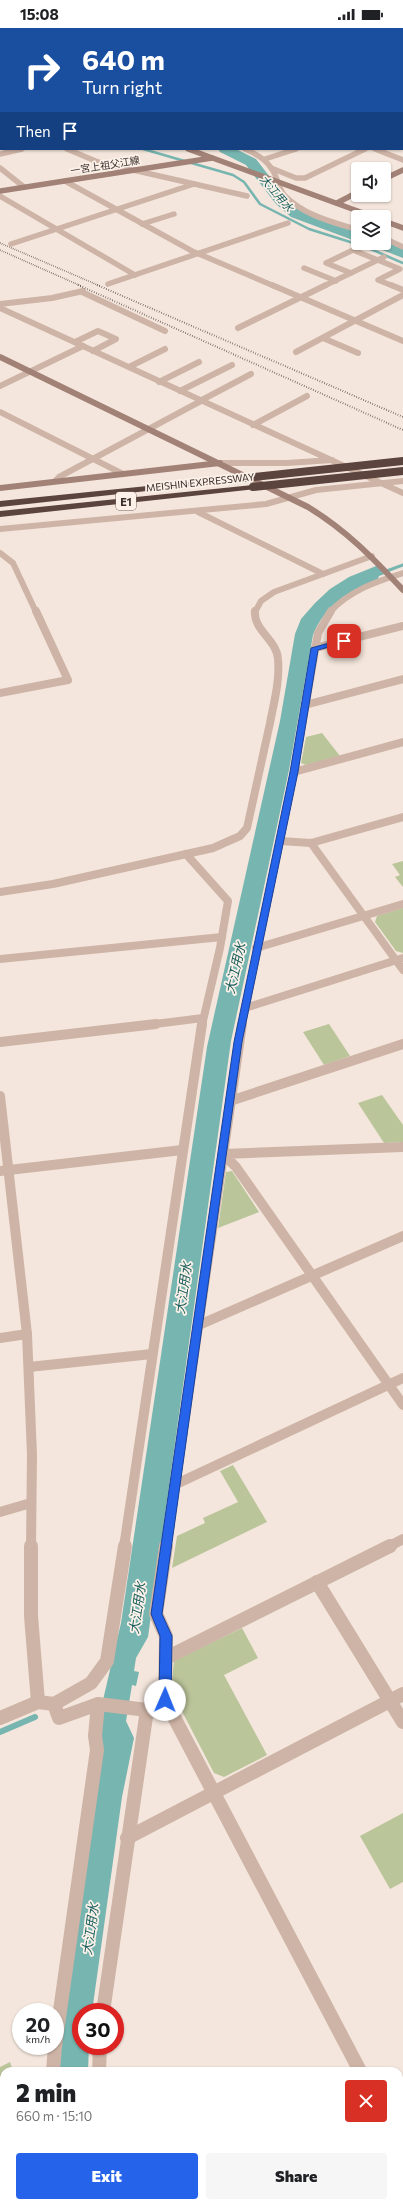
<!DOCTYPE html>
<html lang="en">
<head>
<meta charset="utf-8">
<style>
	:root { --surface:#fff; --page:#f6f6f6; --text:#202124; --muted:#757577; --accent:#2563eb }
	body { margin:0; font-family:Commissioner,"Noto Sans JP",sans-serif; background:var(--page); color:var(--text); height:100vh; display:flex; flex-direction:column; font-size:15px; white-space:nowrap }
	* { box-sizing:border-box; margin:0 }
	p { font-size:13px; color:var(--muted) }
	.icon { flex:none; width:22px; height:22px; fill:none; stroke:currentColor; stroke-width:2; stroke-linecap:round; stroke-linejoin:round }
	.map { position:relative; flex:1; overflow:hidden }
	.side { position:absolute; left:0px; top:2039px; width:403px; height:140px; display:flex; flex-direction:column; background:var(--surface); border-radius:12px 12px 0 0; box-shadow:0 1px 3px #0004 }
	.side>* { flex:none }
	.top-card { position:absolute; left:0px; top:0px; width:403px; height:122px; box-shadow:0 1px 3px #0004; background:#1a4fa0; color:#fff; overflow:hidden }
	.tools { position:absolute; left:351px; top:134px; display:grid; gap:8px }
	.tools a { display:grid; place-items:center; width:40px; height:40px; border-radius:4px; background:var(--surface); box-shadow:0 1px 3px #0004; font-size:20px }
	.speed { position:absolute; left:12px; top:1975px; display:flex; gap:8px; font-size:20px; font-weight:700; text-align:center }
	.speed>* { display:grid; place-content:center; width:52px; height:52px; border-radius:50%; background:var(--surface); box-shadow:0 1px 3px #0004; line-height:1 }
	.speed small { font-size:10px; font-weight:400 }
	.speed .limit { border:6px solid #d22; background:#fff; color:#111 }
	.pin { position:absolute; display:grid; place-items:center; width:34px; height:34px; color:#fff; margin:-17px; border-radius:8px; box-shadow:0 2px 6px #0006 }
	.me { position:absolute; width:44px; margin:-22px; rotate:1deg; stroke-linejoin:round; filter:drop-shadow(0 0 3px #0008) }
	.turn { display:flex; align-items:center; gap:14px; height:84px; padding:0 16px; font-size:18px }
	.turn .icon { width:52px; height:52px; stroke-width:2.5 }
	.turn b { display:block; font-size:28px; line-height:34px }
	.then { display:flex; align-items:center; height:38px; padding:0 16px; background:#0003; gap:8px; font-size:15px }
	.round { display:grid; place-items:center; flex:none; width:42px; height:42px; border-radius:4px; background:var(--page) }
	.headline { display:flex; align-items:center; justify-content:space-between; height:68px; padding:0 16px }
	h1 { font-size:24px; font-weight:800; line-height:30px }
	.button { display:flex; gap:8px; margin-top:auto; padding:8px 16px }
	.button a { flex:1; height:46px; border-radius:4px; background:var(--accent); color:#fff; font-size:16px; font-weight:800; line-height:46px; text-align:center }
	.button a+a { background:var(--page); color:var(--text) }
	.status { display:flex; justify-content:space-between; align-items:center; height:28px; padding:0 20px; background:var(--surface); direction:ltr }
	.status svg { height:11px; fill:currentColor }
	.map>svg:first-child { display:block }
	.green { fill:#bbc59a }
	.water { fill:#77b5b1 }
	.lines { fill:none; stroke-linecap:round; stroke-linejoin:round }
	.stream-far2 { stroke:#77b5b1; stroke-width:2.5 }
	.stream-far1 { stroke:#77b5b1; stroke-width:3 }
	.stream { stroke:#77b5b1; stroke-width:6 }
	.river { fill:#77b5b1; fill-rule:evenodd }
	.street-far4 { stroke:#ceb4a6; stroke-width:5.5 }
	.street-far3 { stroke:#ceb4a6; stroke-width:6 }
	.street-far2 { stroke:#ceb4a6; stroke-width:8 }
	.street-far1 { stroke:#ceb4a6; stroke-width:10 }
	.street { stroke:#ceb4a6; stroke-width:14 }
	.secondary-far1 { stroke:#a28277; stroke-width:5.5 }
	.secondary { stroke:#a28277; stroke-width:6 }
	.highway { fill:#5b443e; fill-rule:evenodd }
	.rail-far1 { stroke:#392c28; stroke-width:1.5; stroke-dasharray:0.5 1.5; stroke-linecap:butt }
	.rail { stroke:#392c28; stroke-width:2; stroke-dasharray:0.5 2; stroke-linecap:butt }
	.highway-bridge { stroke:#5b443e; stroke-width:8 }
	.route { fill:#2563eb; stroke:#184099 }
	.labels { text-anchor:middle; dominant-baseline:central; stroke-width:3.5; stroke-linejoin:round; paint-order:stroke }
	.far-street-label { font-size:10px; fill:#392c28; stroke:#fbf1e9 }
	.far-water-label { font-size:11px; font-style:italic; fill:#195f5d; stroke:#fbf1e9 }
	.shield { fill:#fbf1e9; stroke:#736762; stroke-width:1 }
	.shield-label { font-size:11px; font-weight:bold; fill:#392c28 }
	.water-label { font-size:13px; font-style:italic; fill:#195f5d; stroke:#fbf1e9 }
</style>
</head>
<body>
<div class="status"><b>15:08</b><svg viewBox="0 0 49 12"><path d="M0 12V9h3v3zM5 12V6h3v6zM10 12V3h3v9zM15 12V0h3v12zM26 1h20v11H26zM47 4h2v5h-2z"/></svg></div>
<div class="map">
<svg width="403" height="2179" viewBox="0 0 403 2179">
	<rect width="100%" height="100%" fill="#f4e6dc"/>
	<g class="green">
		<path d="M322,705l18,23 -34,9 -5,-2 5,-26z"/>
		<path d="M403,833v26l-8,-10 5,-2 -8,-11z"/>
		<path d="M403,880v45l-7,-2 -21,-29 2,-6z"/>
		<path d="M329,996l21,32 -26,9 -21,-33z"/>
		<path d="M382,1067l21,30v17l-19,1 -26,-40z"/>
		<path d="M232,1143l27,41 -41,16 8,-56z"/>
		<path d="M233,1437l34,57 -95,46 5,-32 28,-13 -2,-5 35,-16 -18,-31z"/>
		<path d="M242,1600l16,30 -34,17 43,80 -43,22 -10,-4 -43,-83 3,-29z"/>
		<path d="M403,1785v69l-13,7 -30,-53z"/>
		<path d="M10,2034l3,9h-9v58l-4,2v-64z"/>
	</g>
	<path class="water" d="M381,536l9,8 -11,4 -1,3c-29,12 -53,26 -65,56l-24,135 -58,271 -83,596 -12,21 -2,13 5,1 -3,14 -4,-1 -6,36 8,17 -12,59 -30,215h-11v34h8l-1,25h-29l3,-46 41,-325 18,-77 86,-576 73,-326 15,-87 6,-15 14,-16 15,-14 19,-12z"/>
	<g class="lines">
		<path class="stream-far2" d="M143,121l90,26 11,7 16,22 49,25 57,18 37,16"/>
		<path class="stream-far1" d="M384,544l19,-7"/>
		<path class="stream" d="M0,1704l35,-15"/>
		<g class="river">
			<rect x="21" y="0" width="13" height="1"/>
			<path d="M218,121h18l20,10 30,39 15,13 57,21v10l-67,-25 -15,-13 -30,-39 -26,-13z"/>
			<path d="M384,212l19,8v10l-31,-12 -3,-3h15z"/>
		</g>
		<g class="street-far4">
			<path d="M98,0l2,1"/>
			<path d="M281,0l2,1"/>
			<path d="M59,1l6,-1"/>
			<path d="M157,1l2,-1"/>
			<path d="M224,1l2,-1"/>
			<path d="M325,1l3,-1"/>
			<path d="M397,1l2,-1"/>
			<path d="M67,121l31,13 149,34"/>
			<path d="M245,121c14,6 25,13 31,28 3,7 4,14 9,19 20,20 48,26 73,34"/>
			<path d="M375,121l28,11"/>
			<path d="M0,126l22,-5"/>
			<path d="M265,131l31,-10"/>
			<path d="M0,140l24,19"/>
			<path d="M271,140l25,10h9l60,-29"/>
			<path d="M65,153l127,70 82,35"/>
			<path d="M0,168l135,79"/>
			<path d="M142,196l32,-10"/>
			<path d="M384,210l19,9"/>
			<path d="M11,216l183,-60"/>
			<path d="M304,240l32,13"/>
			<path d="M351,245l-25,-10 27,-13 47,19 -22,11 15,6"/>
			<path d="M108,256l180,-61"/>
			<path d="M324,258l60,-29"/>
		</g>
		<g class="street-far3">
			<path d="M272,257l131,56"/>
			<path d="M391,257l12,5"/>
			<path d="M82,264l83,39"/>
			<path d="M0,276l52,-6 31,-7"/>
			<path d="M0,280l403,185"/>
			<path d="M238,300l88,-43"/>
			<path d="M323,310l35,15"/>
			<path d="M75,314l23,-11 18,8 -23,12"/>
			<path d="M296,324l107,-57"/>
			<path d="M129,339l36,-18"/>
			<path d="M159,354l40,-20"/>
			<path d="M0,358l83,-40"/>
			<path d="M180,363l52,-26"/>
			<path d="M200,373l51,-27"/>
			<path d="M0,384l123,62"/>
			<path d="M253,397l54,-29"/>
			<path d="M220,435h67l45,-3"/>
			<path d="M55,453l4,-4 142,-76"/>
			<path d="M198,484l125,62"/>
			<path d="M0,501l266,-25 50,-14 87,-9"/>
			<path d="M0,525l13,10 23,49"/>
			<path d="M255,584l6,-11 13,-9 98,-36"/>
			<path d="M330,584c19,-21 47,-31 73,-39"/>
		</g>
		<g class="street-far2">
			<path d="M315,620l88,-22"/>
			<path d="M0,665l68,-13 -32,-69"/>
			<path d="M305,677l98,-26"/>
			<path d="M294,744l109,-30"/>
			<path d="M280,813l31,2 92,-26"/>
			<path d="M311,815l92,127"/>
			<path d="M186,826l42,47 -8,47 -18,77"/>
			<path d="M0,864l53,-8 160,-36 27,-12 7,-8c8,-35 15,-70 23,-105 4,-21 10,-42 8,-64 -1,-19 -25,-29 -23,-48"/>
			<path d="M256,920l147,-44"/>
			<path d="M0,931l222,-22"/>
			<path d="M245,980l158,-50"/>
			<path d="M147,997l56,-7"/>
			<path d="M242,997l52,-253 24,-139 13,-22"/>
		</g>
		<g class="street-far1">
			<path d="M0,1014l156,-18"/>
			<path d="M0,1068l27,238 5,121 -1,92"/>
			<path d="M230,1073l173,-57"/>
			<path d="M403,1119l-180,7 13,13 167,238"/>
			<path d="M0,1143l182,-21"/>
			<path d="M199,1297l204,-89"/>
			<path d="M0,1310l27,-4"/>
			<path d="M29,1339l123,-13"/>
			<path d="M174,1457l229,-107"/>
			<path d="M0,1484l31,-9"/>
			<path d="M124,1519l78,-523"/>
			<path d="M166,1519l76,-523"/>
			<path d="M388,1519l15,-8"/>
		</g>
		<g class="street">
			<path d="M31,1518v70l7,86"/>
			<path d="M317,1554l86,140"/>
			<path d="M166,1630l224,-112"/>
			<path d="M165,1672l195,371"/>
			<path d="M54,1676l37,-21 16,-22 18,-115"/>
			<path d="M0,1690l38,-16 16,2 5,14 39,-14 49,6"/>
			<path d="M127,1810l276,-144"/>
			<path d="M103,1984l44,-302 10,1 8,-11 1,-64 -10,-22 10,-68"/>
			<path d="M55,2018l42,-296 -2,-14 3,-32"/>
			<path d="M53,2043l2,-25"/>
			<path d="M99,2043l1,-25"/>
			<path d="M399,2062l4,-3"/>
			<path d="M399,2117l4,8"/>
			<path d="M0,2136l4,10"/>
			<path d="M16,2175l2,4"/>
			<path d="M68,2175l1,4"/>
			<path d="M119,2175l1,4"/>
			<path d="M205,2179l6,-4"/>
		</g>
		<g class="secondary-far1">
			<path d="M188,121l186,68"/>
			<path d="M384,151l19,-9"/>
			<path d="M0,163l212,-33"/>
			<path d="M337,175l21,-11"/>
			<path d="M384,193l19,7"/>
		</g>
		<g class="secondary">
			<path d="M0,329l308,150c39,24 64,50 95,83"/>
			<path d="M0,460l220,-25"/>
		</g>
		<g class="highway">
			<path d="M236,449l4,2 -1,2 -239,26v-6z"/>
			<path d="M253,457h3v4l-256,28v-6z"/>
		</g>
		<g class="rail-far1">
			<path d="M0,215l100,43"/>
			<path d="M0,222l81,36"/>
		</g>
		<g class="rail">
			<path d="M78,257l325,145"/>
			<path d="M97,257l306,132"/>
		</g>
		<g class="highway-bridge">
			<path d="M236,451l167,-18"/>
			<path d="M253,459l150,-16"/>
		</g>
	</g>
	<path class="route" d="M344,611l4,2 -1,1 -29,8 -20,122 -56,270 -80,572 10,22 -1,64 -2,4 -4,1 -4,-1 -2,-4 1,-64 -9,-22 83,-572 56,-270 21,-124z"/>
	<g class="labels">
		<g class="far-street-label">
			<text transform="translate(105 137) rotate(-9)">一宮上祖父江線</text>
			<text transform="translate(200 454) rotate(-6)">MEISHIN EXPRESSWAY</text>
		</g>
		<g class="far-water-label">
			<text transform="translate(277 165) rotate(49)">大江用水</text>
		</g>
		<rect class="shield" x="116" y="464" width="20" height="18" rx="3"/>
		<g class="shield-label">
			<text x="126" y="473">E1</text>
		</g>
		<g class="water-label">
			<text transform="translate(235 940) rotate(-77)">大江用水</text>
			<text transform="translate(183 1260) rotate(-82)">大江用水</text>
			<text transform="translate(137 1580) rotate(-82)">大江用水</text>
			<text transform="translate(90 1901) rotate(-82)">大江用水</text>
		</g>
	</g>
</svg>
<div class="tools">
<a><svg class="icon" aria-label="sound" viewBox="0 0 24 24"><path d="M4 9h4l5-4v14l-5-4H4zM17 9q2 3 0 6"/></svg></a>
<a><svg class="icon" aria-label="layers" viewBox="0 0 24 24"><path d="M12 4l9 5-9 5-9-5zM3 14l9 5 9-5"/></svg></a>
</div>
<div class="speed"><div>20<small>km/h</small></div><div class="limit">30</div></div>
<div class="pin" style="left:344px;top:613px;background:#d93025"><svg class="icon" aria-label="arrive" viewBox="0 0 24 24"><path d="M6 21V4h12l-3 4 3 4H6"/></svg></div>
<svg class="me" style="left:165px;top:1672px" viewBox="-20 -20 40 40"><circle r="19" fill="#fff"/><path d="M0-13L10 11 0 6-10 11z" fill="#2563eb"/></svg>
<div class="top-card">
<div class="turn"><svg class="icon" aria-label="right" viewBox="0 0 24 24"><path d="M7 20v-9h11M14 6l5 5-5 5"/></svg><div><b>640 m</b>Turn right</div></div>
<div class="then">Then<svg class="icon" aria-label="arrive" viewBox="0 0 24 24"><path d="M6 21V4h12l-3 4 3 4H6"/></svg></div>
</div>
<section class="side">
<div class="headline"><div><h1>2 min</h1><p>660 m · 15:10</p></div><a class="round" style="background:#d93025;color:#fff"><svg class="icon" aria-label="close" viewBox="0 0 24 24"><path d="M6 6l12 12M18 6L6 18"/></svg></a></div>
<div class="button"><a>Exit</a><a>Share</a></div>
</section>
</div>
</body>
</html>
